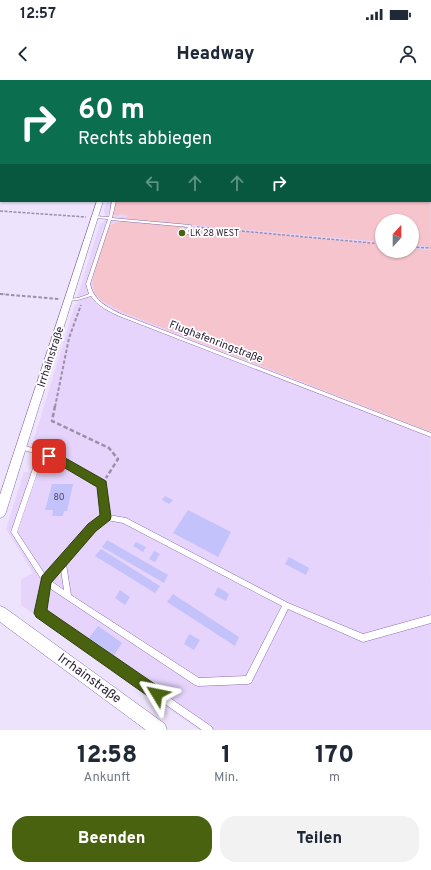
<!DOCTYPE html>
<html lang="de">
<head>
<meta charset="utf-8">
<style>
	:root { --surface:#fff; --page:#f2f2f3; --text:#1f2937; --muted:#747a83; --accent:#496210 }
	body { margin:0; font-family:Overpass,sans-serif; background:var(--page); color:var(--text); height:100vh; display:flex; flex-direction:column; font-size:15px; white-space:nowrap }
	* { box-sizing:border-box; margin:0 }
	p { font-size:13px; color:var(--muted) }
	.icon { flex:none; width:22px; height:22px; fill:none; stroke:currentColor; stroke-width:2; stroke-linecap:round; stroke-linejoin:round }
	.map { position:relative; height:650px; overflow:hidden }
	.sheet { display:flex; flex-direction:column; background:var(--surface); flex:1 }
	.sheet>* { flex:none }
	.top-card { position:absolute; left:0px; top:0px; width:431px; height:122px; box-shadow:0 1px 3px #0004; background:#0b6e4f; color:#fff; overflow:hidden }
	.needle { width:26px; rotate:21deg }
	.fabs { position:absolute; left:375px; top:134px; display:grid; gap:8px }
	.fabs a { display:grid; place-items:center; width:44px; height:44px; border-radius:50%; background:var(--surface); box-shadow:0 1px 3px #0004; font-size:20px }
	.pin { position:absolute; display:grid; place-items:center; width:34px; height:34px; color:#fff; margin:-17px; border-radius:8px; box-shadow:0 2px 6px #0006 }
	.me { position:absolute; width:44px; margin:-22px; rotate:305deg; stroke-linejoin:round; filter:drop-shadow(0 0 3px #0008) }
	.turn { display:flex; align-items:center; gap:14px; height:84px; padding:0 12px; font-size:18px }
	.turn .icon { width:52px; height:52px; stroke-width:2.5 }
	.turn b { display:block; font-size:28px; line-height:34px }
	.lanes { display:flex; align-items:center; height:38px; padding:0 12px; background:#0003; justify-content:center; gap:20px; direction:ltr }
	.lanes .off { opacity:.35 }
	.eta { display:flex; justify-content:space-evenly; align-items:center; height:68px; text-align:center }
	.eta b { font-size:24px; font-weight:800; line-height:28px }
	.cta { display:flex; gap:8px; margin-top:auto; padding:8px 12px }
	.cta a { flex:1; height:46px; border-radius:16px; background:var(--accent); color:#fff; font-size:16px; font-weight:800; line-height:46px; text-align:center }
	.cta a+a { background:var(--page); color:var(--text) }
	.status { display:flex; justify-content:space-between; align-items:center; height:28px; padding:0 20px; background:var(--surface); direction:ltr }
	.status svg { height:11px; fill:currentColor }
	header { display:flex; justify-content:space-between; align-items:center; height:52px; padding:0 12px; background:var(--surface); font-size:18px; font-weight:800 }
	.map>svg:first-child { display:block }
	.built { fill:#e6d4fd; fill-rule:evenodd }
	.green { fill:#f6c4cd }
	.building { fill:#c3c2fb }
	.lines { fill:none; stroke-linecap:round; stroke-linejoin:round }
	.service-casing { stroke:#896ea7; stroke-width:1 }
	.minor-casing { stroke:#896ea7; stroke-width:1 }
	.path-far3 { stroke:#9b90a8; stroke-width:1; stroke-dasharray:1.5 1; stroke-linecap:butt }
	.path-far2 { stroke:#9b90a8; stroke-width:1.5; stroke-dasharray:3 1.5; stroke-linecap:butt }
	.path-far1 { stroke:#9b90a8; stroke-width:2; stroke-dasharray:3.5 2; stroke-linecap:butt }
	.path { stroke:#9b90a8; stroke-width:2.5; stroke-dasharray:4.5 2.5; stroke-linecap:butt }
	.service { fill:#fff; fill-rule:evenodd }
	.minor { fill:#fff; fill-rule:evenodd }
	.route { fill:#496210; stroke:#2f400a }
	.poi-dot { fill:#496210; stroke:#fff; stroke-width:1.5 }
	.labels { text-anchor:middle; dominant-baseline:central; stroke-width:3.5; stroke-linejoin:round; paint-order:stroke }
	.far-poi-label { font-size:9px; fill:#281c33; stroke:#fff; text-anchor:start }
	.number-label { font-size:9px; fill:#4f4665 }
	.street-label { font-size:11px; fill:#281c33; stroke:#fff }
	.near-street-label { font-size:13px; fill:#281c33; stroke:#fff }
</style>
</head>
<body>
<div class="status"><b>12:57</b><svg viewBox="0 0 49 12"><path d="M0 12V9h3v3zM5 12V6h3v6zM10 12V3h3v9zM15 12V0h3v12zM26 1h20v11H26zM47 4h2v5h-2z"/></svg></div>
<header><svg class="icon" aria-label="back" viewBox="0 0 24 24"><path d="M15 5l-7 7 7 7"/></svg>Headway<svg class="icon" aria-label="person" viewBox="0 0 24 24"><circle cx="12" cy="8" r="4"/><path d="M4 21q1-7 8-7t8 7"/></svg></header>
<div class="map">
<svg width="431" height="650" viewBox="0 0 431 650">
	<rect width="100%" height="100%" fill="#eee3fc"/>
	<path class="built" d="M430,49l1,601h-232l-178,-125v-26l12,-6 -27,-44 18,-57 21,1 16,-19 -27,-15 41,-134 5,-5 -3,-2 23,-74 6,-5 -2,-8 3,-10h323zM382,141h30v30h-30z"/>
	<g class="green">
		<path d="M430,54l1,113 -19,-2v-24h-30v21l-256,-23 2,-3 -7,-2 -4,2 -4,-2 2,-13h315z"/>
		<path d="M131,141l55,6 -3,5 -3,1 7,2 3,-3 -2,-1 6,-4 188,18v6h30v-3l19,2v182l-309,-120 -20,-11 -7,-7 -3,-11 11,-42 6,-15 9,-4z"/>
	</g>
	<g class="building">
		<path d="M52,404h21l-6,27h-3l-1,5h-11l1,-6h-8z"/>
		<path d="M165,416l8,4 -4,4 -7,-4z"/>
		<path d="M188,430l43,22 -13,25 -45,-24z"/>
		<path d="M107,460l61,35 -4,8 -62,-36z"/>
		<path d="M136,462l10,5 -3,5 -10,-6z"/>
		<path d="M101,469l59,37 -5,7 -60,-37z"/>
		<path d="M154,471l6,3 -5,8 -6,-3z"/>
		<path d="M289,477l20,11 -3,7 -21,-11z"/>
		<path d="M218,507l11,7 -3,7 -12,-6z"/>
		<path d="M120,510l10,7 -5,8 -10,-7z"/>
		<path d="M173,514l66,43 -4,9 -68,-44z"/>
		<path d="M98,546l24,17 -8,12 -25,-17z"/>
		<path d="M189,554l11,6 -6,10 -10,-6z"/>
	</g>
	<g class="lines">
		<defs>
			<g id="service">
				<rect x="430" y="53" width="1" height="2"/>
				<path d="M112,121h4l-4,17 78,7 2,1 -4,5 2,2 -4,2 -2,-1 2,-1 -2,-2 4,-4 -77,-7 -21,64c4,17 17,23 31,30l310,119v4l-312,-121c-11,-5 -21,-10 -28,-20l-13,4 -10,1v-2l10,-1 11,-4 -3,-10 22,-65 -13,-1 -2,-1 2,-1 14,1z"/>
				<path d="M20,365h2l37,11 45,26 5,33 17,3 162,85 75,31 68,-19v8l-68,19 -75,-33 -37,74 -3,1 -50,2 -3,-1 -147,-98 -4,24 168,116 1,3h-11l-164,-115 -1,-2 6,-31 -32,-50 27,-78 -18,-5 -1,-2zM43,376l12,4 44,25 4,31 -13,9 -29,36 -15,15 -29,-44zM107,440l16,3 159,83 -36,70 -47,2 -128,-83 -5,-31 28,-35zM61,490l3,20 -13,-9z"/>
			</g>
			<g id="minor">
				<path d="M97,121h6l-97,311 -2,4 -4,2v-23z"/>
				<path d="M0,526l5,2 160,116 2,6h-21l-146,-108z"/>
			</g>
		</defs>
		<use href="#service" class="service-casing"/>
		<use href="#minor" class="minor-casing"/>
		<path class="path-far3" d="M273,0l6,1"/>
		<g class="path-far2">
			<path d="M0,131l86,6"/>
			<path d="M197,147l185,17"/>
			<path d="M412,167l19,1"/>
			<path d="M0,214h5"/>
		</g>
		<g class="path-far1">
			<path d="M0,214l59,5"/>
			<path d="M55,327l14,-69 12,-33"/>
		</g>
		<path class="path" d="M55,326l-3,15 57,27 9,11 -12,19"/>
		<use href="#service" class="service"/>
		<use href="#minor" class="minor"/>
	</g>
	<path class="route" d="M49,372l11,3 46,26 5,36 -1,3 -14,11 -45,52 -4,27 115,79 2,5 -2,5 -5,2 -5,-2 -116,-82 -2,-4 8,-37 46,-52 12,-9 -3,-28 -44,-26 -8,-2 -1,-3 1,-3z"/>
	<circle class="poi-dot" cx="182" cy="153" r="4"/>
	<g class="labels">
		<g class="far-poi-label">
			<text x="190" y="153">LK 28 WEST</text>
		</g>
		<g class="number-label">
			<text x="59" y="417">80</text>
		</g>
		<g class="street-label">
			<text transform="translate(216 262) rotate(21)">Flughafenringstraße</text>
			<text transform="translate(51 277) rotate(-72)">Irrhainstraße</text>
		</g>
		<g class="near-street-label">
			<text transform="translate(89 599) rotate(36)">Irrhainstraße</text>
		</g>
	</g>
</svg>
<div class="fabs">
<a><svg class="needle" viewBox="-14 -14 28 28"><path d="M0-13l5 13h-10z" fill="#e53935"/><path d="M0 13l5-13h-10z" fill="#747a83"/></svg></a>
</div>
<div class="pin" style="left:49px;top:376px;background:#d93025"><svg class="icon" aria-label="arrive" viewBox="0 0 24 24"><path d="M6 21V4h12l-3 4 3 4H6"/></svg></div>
<svg class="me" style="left:157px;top:614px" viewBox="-20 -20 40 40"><path d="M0-17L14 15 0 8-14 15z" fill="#496210" stroke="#fff" stroke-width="4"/></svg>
<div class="top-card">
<div class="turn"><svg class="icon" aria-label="right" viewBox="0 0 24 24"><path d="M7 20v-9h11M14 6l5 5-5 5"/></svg><div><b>60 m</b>Rechts abbiegen</div></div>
<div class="lanes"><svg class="icon off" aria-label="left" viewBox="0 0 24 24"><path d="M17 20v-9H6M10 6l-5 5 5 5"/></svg><svg class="icon off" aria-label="ahead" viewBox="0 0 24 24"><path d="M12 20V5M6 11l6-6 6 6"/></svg><svg class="icon off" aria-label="ahead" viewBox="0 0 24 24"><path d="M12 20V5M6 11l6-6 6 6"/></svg><svg class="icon" aria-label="right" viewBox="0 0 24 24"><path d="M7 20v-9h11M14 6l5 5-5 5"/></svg></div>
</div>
</div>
<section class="sheet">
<div class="eta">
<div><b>12:58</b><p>Ankunft</p></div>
<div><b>1</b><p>Min.</p></div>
<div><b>170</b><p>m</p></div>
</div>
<div class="cta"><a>Beenden</a><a>Teilen</a></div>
</section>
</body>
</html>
